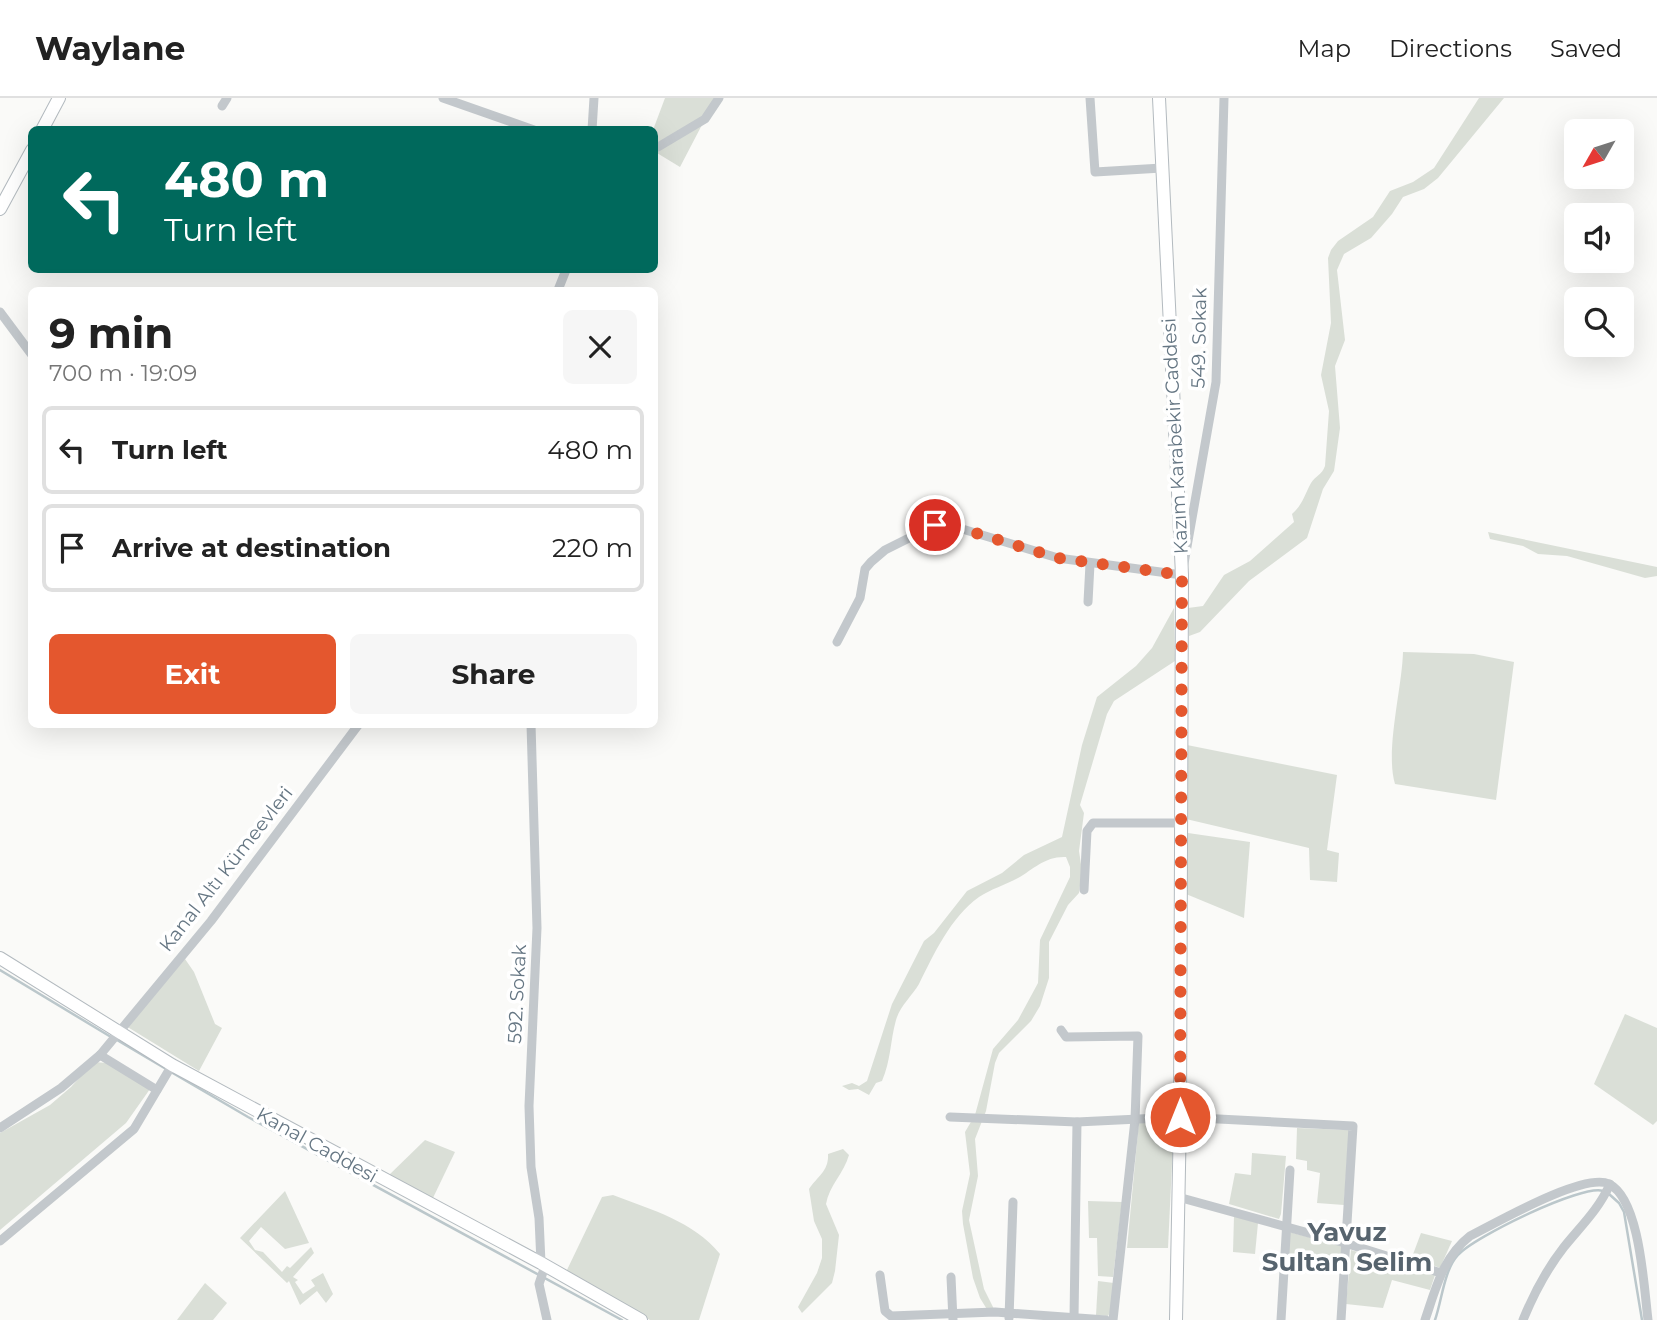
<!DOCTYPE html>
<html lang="en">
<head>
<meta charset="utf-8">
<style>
	:root { --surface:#fff; --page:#f6f6f6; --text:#222; --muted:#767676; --line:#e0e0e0; --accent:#e4572e }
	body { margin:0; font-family:Montserrat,sans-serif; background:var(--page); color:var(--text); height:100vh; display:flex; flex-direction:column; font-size:26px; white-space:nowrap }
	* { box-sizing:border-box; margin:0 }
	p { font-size:23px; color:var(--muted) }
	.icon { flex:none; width:38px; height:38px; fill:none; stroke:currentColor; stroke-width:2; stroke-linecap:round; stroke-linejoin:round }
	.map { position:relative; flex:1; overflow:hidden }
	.panel { position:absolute; left:28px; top:189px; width:630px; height:441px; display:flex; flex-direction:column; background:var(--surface); border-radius:10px; box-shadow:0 7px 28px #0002 }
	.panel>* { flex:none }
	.top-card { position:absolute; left:28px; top:28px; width:630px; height:147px; border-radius:10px; box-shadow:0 7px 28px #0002; background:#00695c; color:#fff; overflow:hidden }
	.needle { width:46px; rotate:231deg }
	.buttons { position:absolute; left:1564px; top:21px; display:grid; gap:14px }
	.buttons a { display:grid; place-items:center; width:70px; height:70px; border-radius:10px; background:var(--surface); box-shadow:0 7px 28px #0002; font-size:35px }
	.pin { position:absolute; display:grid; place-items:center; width:60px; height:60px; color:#fff; margin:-30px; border:4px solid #fff; border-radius:50%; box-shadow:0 2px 7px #0007 }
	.me { position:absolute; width:77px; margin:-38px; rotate:0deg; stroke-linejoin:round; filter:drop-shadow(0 0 5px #0008) }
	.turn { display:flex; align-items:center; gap:24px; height:147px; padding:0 21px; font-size:32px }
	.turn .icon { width:91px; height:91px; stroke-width:2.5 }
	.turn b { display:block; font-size:49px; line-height:60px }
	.round { display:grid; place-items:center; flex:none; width:74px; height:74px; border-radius:10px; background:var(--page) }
	.headline { display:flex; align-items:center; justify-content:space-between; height:119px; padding:0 21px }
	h1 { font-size:42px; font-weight:700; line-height:52px }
	.primary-button { display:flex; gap:14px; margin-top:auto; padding:14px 21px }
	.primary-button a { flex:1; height:80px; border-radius:10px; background:var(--accent); color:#fff; font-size:28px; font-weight:700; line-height:80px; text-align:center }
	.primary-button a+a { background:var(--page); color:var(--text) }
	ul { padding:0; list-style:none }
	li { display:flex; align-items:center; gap:21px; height:88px; margin:0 14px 10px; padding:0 7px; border:4px solid var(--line); border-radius:10px }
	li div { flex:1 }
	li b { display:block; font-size:26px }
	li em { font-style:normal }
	header { display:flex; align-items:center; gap:42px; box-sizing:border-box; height:98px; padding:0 35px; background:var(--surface); border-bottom:2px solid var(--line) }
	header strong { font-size:33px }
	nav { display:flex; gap:38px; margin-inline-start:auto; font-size:24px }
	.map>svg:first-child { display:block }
	.green { fill:#dadfd7 }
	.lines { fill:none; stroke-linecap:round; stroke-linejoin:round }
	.stream { stroke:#bbc7cb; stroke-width:2.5 }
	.secondary-casing { stroke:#b3babf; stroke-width:14 }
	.street { stroke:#c3c8cc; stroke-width:9 }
	.secondary { stroke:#fff; stroke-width:12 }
	.route { stroke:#e4572e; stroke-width:12; stroke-dasharray:0 21.6 }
	.labels { text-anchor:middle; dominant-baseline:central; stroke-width:7; stroke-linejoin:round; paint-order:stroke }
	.street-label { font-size:19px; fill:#657683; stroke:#fff }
	.district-label { font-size:26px; font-weight:bold; fill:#57646e; stroke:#fff }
</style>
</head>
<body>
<header>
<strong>Waylane</strong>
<nav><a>Map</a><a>Directions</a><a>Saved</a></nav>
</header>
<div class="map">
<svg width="1657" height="1222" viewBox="0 0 1657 1222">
	<rect width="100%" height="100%" fill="#fafaf8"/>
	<g class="green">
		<path d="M665,0h51l-36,69 -23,-14 -2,3 -2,-26z"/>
		<path d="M1479,0h25l-66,80 -14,11 -21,8 -11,17 -21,24 -27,16 -7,16 8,70 -10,26 5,62 -6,43 -11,18 -16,49 -58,43 -49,51 -11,4 -1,-28 15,-2 21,-31 26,-14 44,-39 -2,-8c11,-10 12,-18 19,-31 4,-7 11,-8 14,-17l4,-55 -8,-36 10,-52 -3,-65 3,-8 7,-9 35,-24 17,-26 23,-9 21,-14z"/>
		<path d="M1488,434l169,35v9l-12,2 -78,-22 -29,-2 -15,-8 -33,-7z"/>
		<path d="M1174,510l1,53 -61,40 -7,13 -27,91 4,8 -5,38 3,20 -3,22 -11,12 -19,37v36l-9,28 -9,15 -32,32 -4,10 -9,48 -11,28 3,37 -9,44 15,69 10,20 -6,2 -8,-13 -7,-20 -10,-54 -1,-13 8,-37 -5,-42 10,-17 18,-66 25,-29 20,-37 2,-43 30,-63v-10l-4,-10c-21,-1 -32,12 -48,21 -13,7 -27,11 -39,19 -29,21 -45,57 -60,87 -7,12 -19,22 -23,36 -6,22 -5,40 -14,61l-6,2 -7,12 -11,-6 -9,1 -7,-4 10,-3 7,3 8,-5 25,-77 32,-63 10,-8 33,-42 35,-18 22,-18 38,-18 20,-92 15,-48 39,-31 16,-18z"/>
		<path d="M1403,554l71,2 40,8 -18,138 -101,-16c-10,-33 7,-95 8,-132z"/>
		<path d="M1187,647l150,30 -10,75 12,3 -2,29 -27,-2 -1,-32 -123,-29z"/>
		<path d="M1188,735l62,9 -6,76 -58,-24z"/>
		<path d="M185,861l9,13 21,52 7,4 -23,43 -73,-45z"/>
		<path d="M1625,916l32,14v93l-4,4 -59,-41z"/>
		<path d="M94,964l13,1 43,26 -24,34 -126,107v-97l50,-28 21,-18z"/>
		<path d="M1139,1023l35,1 -6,126h-41z"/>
		<path d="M1297,1030l52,2 -5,75 -27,-2 3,-30 -13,-3v-9l-11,-2z"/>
		<path d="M425,1042l30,12 -23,48 -45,-23z"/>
		<path d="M843,1051l6,6c-5,18 -20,31 -23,49l13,31 -4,36 -3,12 -30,30 -4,-6 19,-34 5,-15v-19l-8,-18 -5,-32c9,-13 20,-18 19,-35z"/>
		<path d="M1252,1055l34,3 -5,58 -2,5 -50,-15 6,-31 16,2z"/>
		<path d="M285,1093l24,52 -24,6 -24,-22 -12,14 6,9 8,2 19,20 5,-6 3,2 21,-21 3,6 -21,24 5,3 -3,2 8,12 12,-8 -4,-6 12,-7 10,21 -7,9 -9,-12 -17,14 -11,-24 -2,2 -47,-45z"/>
		<path d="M613,1097c39,15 80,26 107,59l-21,66h-49l-84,-48 36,-75z"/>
		<path d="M1088,1103l34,1 -9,75 -15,-1 -1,-38h-8z"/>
		<path d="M1234,1118l24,7 -3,31 -22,-2z"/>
		<path d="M1289,1134l53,14 -2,24 -54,-9z"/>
		<path d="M1421,1135l31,8 -12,27 -28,-11z"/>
		<path d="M1351,1152l84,25 -5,15 -38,-10 -9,28 -37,-4z"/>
		<path d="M1098,1183l16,2 -2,26 -4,7 -12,-1z"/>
		<path d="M205,1185l22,20 -14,17h-36z"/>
	</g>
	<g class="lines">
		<g class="stream">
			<path d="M0,872l111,67"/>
			<path d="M117,942l49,29"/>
			<path d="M171,974l77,45 374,203"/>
			<path d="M1609,1096l10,9 5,9 18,108"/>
			<path d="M1435,1222c7,-20 9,-50 23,-65 16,-18 124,-71 145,-64"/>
		</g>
		<defs>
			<g id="secondary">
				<path d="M1159,0l23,477 -2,542 -4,203"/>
				<path d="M42,32l17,-32"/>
				<path d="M0,111l32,-59"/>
				<path d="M0,860l172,107 369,198 100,57"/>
			</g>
		</defs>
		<use href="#secondary" class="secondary-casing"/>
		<g class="street">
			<path d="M443,0l91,32"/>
			<path d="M1090,0l5,74 67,-4"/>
			<path d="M222,8l5,-8"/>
			<path d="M592,32l2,-32"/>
			<path d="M658,49l47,-28 14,-21"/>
			<path d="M558,192l8,-20"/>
			<path d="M0,214l32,43"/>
			<path d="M1088,504l2,-38"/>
			<path d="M837,544l23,-44 5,-29 6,-7 14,-12 50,-25 24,3 99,30 124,17 34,-193 8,-284"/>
			<path d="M531,626l6,204 -8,178 2,61 8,51 2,45"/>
			<path d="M1084,792l3,-59 6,-8h88"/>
			<path d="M1061,932l5,7 72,-1 -3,84 -22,200"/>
			<path d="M100,957l57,35"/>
			<path d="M950,1019l127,5 103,-5 173,9 -12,194"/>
			<path d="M0,1030l61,-40 39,-33 111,-134 148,-197"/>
			<path d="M1178,1099l167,46 96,30"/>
			<path d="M0,1143l134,-112 38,-64"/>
			<path d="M545,1168l-6,18 8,36"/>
			<path d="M880,1177l5,36 6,5 104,-4 111,8"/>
			<path d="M951,1179l2,43"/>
			<path d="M1009,1220l4,-116"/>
			<path d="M1074,1220l3,-196"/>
			<path d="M1281,1222l9,-150"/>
			<path d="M1425,1222c11,-32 18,-63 45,-84 26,-13 114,-64 139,-52 31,15 35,104 39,136"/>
			<path d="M1523,1222c11,-27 23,-50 41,-73 17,-21 35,-38 46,-63"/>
		</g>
		<use href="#secondary" class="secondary"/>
	</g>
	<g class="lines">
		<path class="route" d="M935,427l24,3 99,30 124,17 -2,542"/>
	</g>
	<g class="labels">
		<g class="street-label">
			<text transform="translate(1199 240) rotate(-89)">549. Sokak</text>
			<text transform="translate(1175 338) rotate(-93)">Kazım Karabekir Caddesi</text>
			<text transform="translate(226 771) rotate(-52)">Kanal Altı Kümeevleri</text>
			<text transform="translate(517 896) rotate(-87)">592. Sokak</text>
			<text transform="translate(317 1047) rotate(29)">Kanal Caddesi</text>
		</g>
		<g class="district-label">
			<text x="1347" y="1134">Yavuz<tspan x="1347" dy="30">Sultan Selim</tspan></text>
		</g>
	</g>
</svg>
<div class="buttons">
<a><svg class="needle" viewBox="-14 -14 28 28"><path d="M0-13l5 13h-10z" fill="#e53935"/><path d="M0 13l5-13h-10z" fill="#767676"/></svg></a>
<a><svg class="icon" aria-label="sound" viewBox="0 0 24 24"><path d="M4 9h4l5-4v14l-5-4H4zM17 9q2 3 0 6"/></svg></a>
<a><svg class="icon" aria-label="search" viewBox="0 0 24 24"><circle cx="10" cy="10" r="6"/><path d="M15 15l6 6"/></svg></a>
</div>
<div class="pin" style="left:935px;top:427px;background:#d93025"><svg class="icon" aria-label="arrive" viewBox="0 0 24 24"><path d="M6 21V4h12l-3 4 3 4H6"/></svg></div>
<svg class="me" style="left:1180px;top:1019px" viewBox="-20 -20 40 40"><circle r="17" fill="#e4572e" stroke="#fff" stroke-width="3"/><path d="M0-11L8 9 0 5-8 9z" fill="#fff"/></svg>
<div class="top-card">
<div class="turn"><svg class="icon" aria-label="left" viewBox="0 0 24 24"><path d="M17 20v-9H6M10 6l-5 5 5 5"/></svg><div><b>480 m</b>Turn left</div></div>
</div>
<section class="panel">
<div class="headline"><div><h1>9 min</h1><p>700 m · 19:09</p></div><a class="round"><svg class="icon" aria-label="close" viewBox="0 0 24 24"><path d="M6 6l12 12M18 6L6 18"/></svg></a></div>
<ul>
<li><svg class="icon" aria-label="left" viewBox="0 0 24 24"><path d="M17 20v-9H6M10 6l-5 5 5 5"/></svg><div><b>Turn left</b></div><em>480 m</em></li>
<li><svg class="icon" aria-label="arrive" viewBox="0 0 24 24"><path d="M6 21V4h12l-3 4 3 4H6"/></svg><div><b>Arrive at destination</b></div><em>220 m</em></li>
</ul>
<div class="primary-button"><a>Exit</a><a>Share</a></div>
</section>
</div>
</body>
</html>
